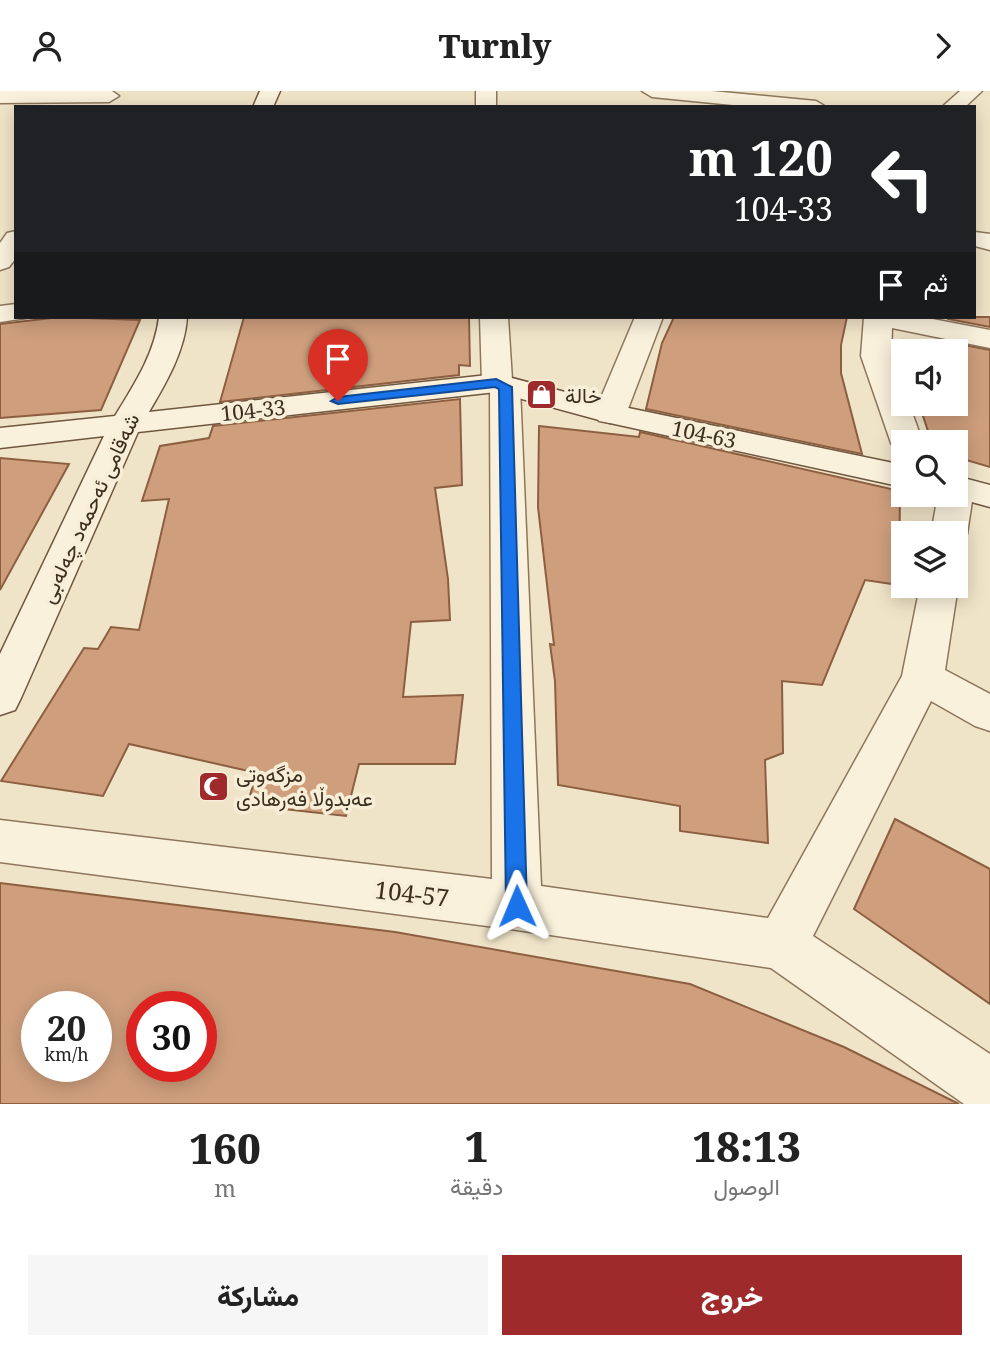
<!DOCTYPE html>
<html lang="ar">
<head>
<meta charset="utf-8">
<style>
	:root { --surface:#fff; --page:#f6f6f6; --text:#222; --muted:#767676; --accent:#9e2a2b }
	body { margin:0; font-family:"Noto Serif",Vazirmatn,serif; background:var(--page); color:var(--text); direction:rtl; height:100vh; display:flex; flex-direction:column; font-size:26px; white-space:nowrap }
	* { box-sizing:border-box; margin:0 }
	p { font-size:23px; color:var(--muted) }
	.icon { flex:none; width:38px; height:38px; fill:none; stroke:currentColor; stroke-width:2; stroke-linecap:round; stroke-linejoin:round }
	.map { position:relative; height:1013px; overflow:hidden; direction:ltr }
	.sheet { display:flex; flex-direction:column; background:var(--surface); flex:1 }
	.sheet>* { flex:none }
	.guide { position:absolute; left:14px; top:14px; width:962px; height:214px; border-radius:0px; box-shadow:0 4px 18px #0003; direction:rtl; background:#202124; color:#fff; overflow:hidden }
	.fabs { position:absolute; left:891px; top:248px; display:grid; gap:14px }
	.fabs a { display:grid; place-items:center; width:77px; height:77px; border-radius:0px; background:var(--surface); box-shadow:0 4px 18px #0003; font-size:35px }
	.speed { position:absolute; left:21px; top:900px; display:flex; gap:14px; font-size:35px; font-weight:700; text-align:center }
	.speed>* { display:grid; place-content:center; width:91px; height:91px; border-radius:50%; background:var(--surface); box-shadow:0 4px 18px #0003; line-height:1 }
	.speed small { font-size:18px; font-weight:400 }
	.speed .limit { border:10px solid #d22; background:#fff; color:#111 }
	.pin { position:absolute; display:grid; place-items:center; width:60px; height:60px; color:#fff; margin:-72px -30px; border-radius:50% 50% 50% 0; rotate:-45deg; box-shadow:0 0 7px #0007 }
	.pin .icon { rotate:45deg }
	.me { position:absolute; width:77px; margin:-38px; rotate:359deg; stroke-linejoin:round; filter:drop-shadow(0 0 5px #0008) }
	.turn { display:flex; align-items:center; gap:24px; height:147px; padding:0 28px; font-size:32px }
	.turn .icon { width:91px; height:91px; stroke-width:2.5 }
	.turn b { display:block; font-size:49px; line-height:60px }
	.then { display:flex; align-items:center; height:66px; padding:0 28px; background:#0003; gap:14px; font-size:26px }
	.eta { display:flex; justify-content:space-evenly; align-items:center; height:119px; text-align:center }
	.eta b { font-size:42px; font-weight:800; line-height:49px }
	.cta { display:flex; gap:14px; margin-top:auto; padding:14px 28px }
	.cta a { flex:1; height:80px; border-radius:0px; background:var(--accent); color:#fff; font-size:28px; font-weight:800; line-height:80px; text-align:center }
	.cta a+a { background:var(--page); color:var(--text) }
	header { display:flex; justify-content:space-between; align-items:center; height:91px; padding:0 28px; background:var(--surface); font-size:32px; font-weight:800 }
	.map>svg:first-child { display:block }
	.building { fill:#cf9f7d; stroke:#8d5f41; stroke-width:2; fill-rule:evenodd }
	.lines { fill:none; stroke-linecap:round; stroke-linejoin:round }
	.street-casing { stroke:#8d765c; stroke-width:3 }
	.secondary-casing { stroke:#6f573f; stroke-width:3 }
	.street { fill:#faf1dc; fill-rule:evenodd }
	.secondary { fill:#faf1dc; fill-rule:evenodd }
	.route { fill:#1a73e8; stroke:#114b97; stroke-width:2 }
	.labels { text-anchor:middle; dominant-baseline:central; stroke-width:7; stroke-linejoin:round; paint-order:stroke }
	.poi-label { font-size:21px; fill:#3d2e20; stroke:#f7eed8; text-anchor:start }
	.street-label { font-size:21px; fill:#3d2e20; stroke:#f7eed8 }
	.near-street-label { font-size:24px; fill:#3d2e20; stroke:#f7eed8 }
</style>
</head>
<body>
<header><svg class="icon" aria-label="forward" viewBox="0 0 24 24"><path d="M9 5l7 7-7 7"/></svg>Turnly<svg class="icon" aria-label="person" viewBox="0 0 24 24"><circle cx="12" cy="8" r="4"/><path d="M4 21q1-7 8-7t8 7"/></svg></header>
<div class="map">
<svg width="990" height="1013" viewBox="0 0 990 1013">
	<rect width="100%" height="100%" fill="#f0e4c8"/>
	<g class="building">
		<path d="M60,226l80,3 -39,90 -101,8v-94z"/>
		<path d="M244,226h225l1,49 -11,-1v10l-239,27z"/>
		<path d="M674,226h173l-6,28v28l21,81 -216,-45 16,-66z"/>
		<path d="M948,226h42v10l-42,-8z"/>
		<path d="M904,249l37,8 2,-7 47,9v117l-34,-10v-14h-24l-13,-39h37v-52h-49z"/>
		<path d="M460,308l2,86 -27,3 13,91 2,41 -39,2 -8,75 60,-2 -8,69h-96l-13,52 -99,-11 10,-32 -128,-29 -26,52 -102,-15 83,-133 14,1 13,-22 28,3 30,-131 -27,2 18,-55 49,-8 4,-12z"/>
		<path d="M539,335l100,11 1,-5 260,59 -1,94 -34,-5 -43,105 -40,-4 1,72 -18,7 3,83 -88,-12v-25l-122,-21 -3,-104 -5,-37 4,1 -16,-138z"/>
		<path d="M0,367l69,6 -69,126z"/>
		<path d="M895,728l95,50v135l-136,-95z"/>
		<path d="M0,792l395,49 295,52 154,63 115,57h-959zM37,915h59v60h-59zM142,915h59v60h-59z"/>
	</g>
	<g class="lines">
		<defs>
			<g id="street">
				<path d="M0,0h112l7,5 -10,6 -109,1z"/>
				<rect x="476" y="0" width="20" height="16"/>
				<path d="M642,0h70l104,10 10,6h-73l-101,-10z"/>
				<path d="M960,0h22l-17,16h-23z"/>
				<path d="M16,140v27l-7,9 -9,3v-27l7,-10z"/>
				<path d="M975,141l15,2v16l-15,-4z"/>
				<path d="M16,213v13l10,1 -26,4v-16z"/>
				<path d="M480,226h28l4,63 8,7 21,499 227,32 134,-242 18,-90h36v-4l2,4 -13,84 45,24v37l-15,-5 -44,-25 -118,235 177,118v50h-26l-193,-136 -254,-38 -517,-68v-42l492,59 -2,-489 -8,-7z"/>
				<path d="M635,226h28l-37,97 -5,7 -11,2 -11,-2 -5,-7z"/>
				<path d="M864,226h58l68,13v18l-98,-20 -1,28 12,33v15h6l14,39h-20v9l-8,-2 -4,-7 -30,-87z"/>
				<path d="M956,386l13,3 5,8 -7,46 -5,9 -6,1v-10h-25l7,-39h18z"/>
			</g>
			<g id="secondary">
				<path d="M260,0h20l-7,16h-20z"/>
				<path d="M159,226h28c-2,34 -21,66 -38,95l348,-38 117,31 289,60v22l-293,-64 -114,-31 -358,40 -117,266 -6,12 -15,5v-61l104,-218 -104,12v-20l115,-12c19,-31 40,-63 44,-99z"/>
				<path d="M956,385l34,9v22l-44,-12h10z"/>
			</g>
		</defs>
		<use href="#street" class="street-casing"/>
		<use href="#secondary" class="secondary-casing"/>
		<use href="#street" class="street"/>
		<use href="#secondary" class="secondary"/>
	</g>
	<path class="route" d="M496,288l16,8 15,519 -3,7 -7,3 -8,-3 -3,-7 -7,-517 -4,-2 -157,17 -7,-3 7,-4z"/>
	<defs>
		<symbol id="shop-square" viewBox="-11 -11 22 22"><rect x="-9" y="-9" width="18" height="18" rx="4" fill="#9e2a2b" stroke="#f7eed8"/><path d="M-5-2.5h2.3a2.7 3.5 0 0 1 5.4 0H5L5.5 6h-11ZM-1.5-2.5h3a1.5 2.3 0 0 0-3 0Z" fill="#fff"/></symbol>
		<symbol id="mosque-square" viewBox="-11 -11 22 22"><rect x="-9" y="-9" width="18" height="18" rx="4" fill="#9e2a2b" stroke="#f7eed8"/><path d="M3.5-4.9A6 6 0 1 0 3.5 4.9A5 5 0 1 1 3.5-4.9Z" fill="#fff"/></symbol>
	</defs>
	<g fill-rule="evenodd">
		<use href="#shop-square" x="524" y="286" width="35" height="35"/>
		<use href="#mosque-square" x="196" y="678" width="35" height="35"/>
	</g>
	<g class="labels">
		<g class="poi-label">
			<text x="565" y="304">خالة</text>
			<text x="236" y="683">مزگەوتی<tspan x="236" dy="24">عەبدوڵا فەرهادی</tspan></text>
		</g>
		<g class="street-label">
			<text transform="translate(253 319) rotate(-6)">104-33</text>
			<text transform="translate(704 343) rotate(12)">104-63</text>
			<text transform="translate(89 417) rotate(-65)">شەقامی ئەحمەد چەلەبی</text>
		</g>
		<g class="near-street-label">
			<text transform="translate(412 802) rotate(7)">104-57</text>
		</g>
	</g>
</svg>
<div class="fabs">
<a><svg class="icon" aria-label="sound" viewBox="0 0 24 24"><path d="M4 9h4l5-4v14l-5-4H4zM17 9q2 3 0 6"/></svg></a>
<a><svg class="icon" aria-label="search" viewBox="0 0 24 24"><circle cx="10" cy="10" r="6"/><path d="M15 15l6 6"/></svg></a>
<a><svg class="icon" aria-label="layers" viewBox="0 0 24 24"><path d="M12 4l9 5-9 5-9-5zM3 14l9 5 9-5"/></svg></a>
</div>
<div class="speed"><div>20<small>km/h</small></div><div class="limit">30</div></div>
<div class="pin" style="left:338px;top:310px;background:#d93025"><svg class="icon" aria-label="arrive" viewBox="0 0 24 24"><path d="M6 21V4h12l-3 4 3 4H6"/></svg></div>
<svg class="me" style="left:517px;top:815px" viewBox="-20 -20 40 40"><path d="M0-17L14 15 0 8-14 15z" fill="#1a73e8" stroke="#fff" stroke-width="4"/></svg>
<div class="guide">
<div class="turn"><svg class="icon" aria-label="left" viewBox="0 0 24 24"><path d="M17 20v-9H6M10 6l-5 5 5 5"/></svg><div><b>120 m</b>104-33</div></div>
<div class="then">ثم<svg class="icon" aria-label="arrive" viewBox="0 0 24 24"><path d="M6 21V4h12l-3 4 3 4H6"/></svg></div>
</div>
</div>
<section class="sheet">
<div class="eta">
<div><b>18:13</b><p>الوصول</p></div>
<div><b>1</b><p>دقيقة</p></div>
<div><b>160</b><p>m</p></div>
</div>
<div class="cta"><a>خروج</a><a>مشاركة</a></div>
</section>
</body>
</html>
